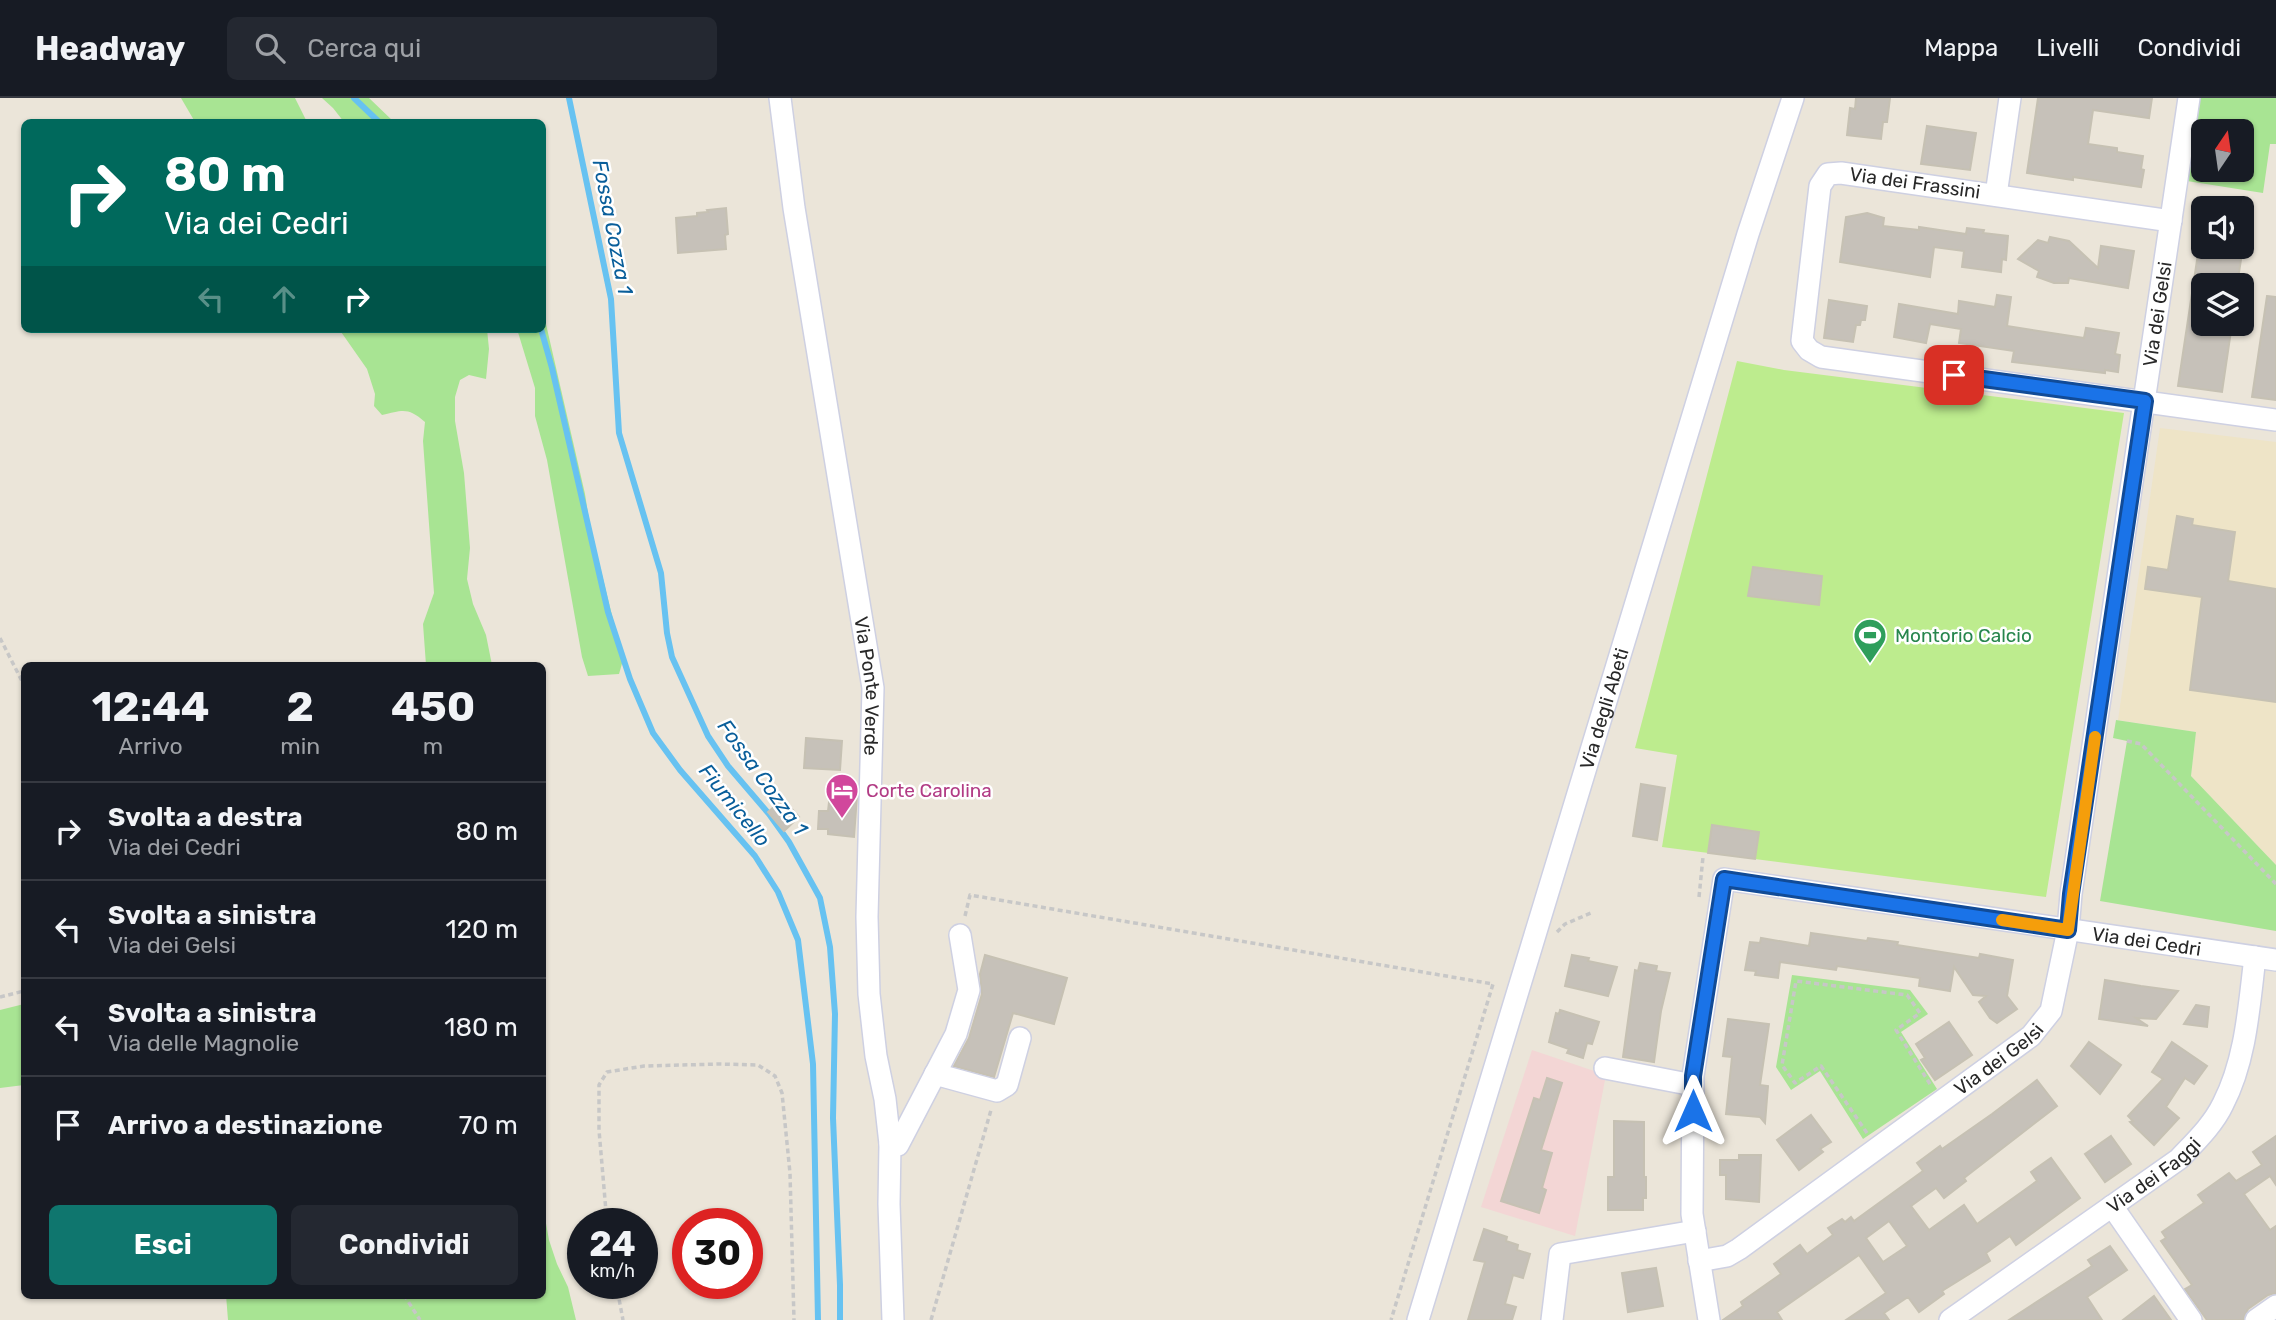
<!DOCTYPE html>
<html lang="it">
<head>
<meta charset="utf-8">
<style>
	:root { --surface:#171b24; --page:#242831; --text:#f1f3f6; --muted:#9ea1a6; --line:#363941; --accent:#0f766e }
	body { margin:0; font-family:Rubik,sans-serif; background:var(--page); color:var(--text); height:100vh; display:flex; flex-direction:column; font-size:26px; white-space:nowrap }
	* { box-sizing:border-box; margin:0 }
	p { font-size:23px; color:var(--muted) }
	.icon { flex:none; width:38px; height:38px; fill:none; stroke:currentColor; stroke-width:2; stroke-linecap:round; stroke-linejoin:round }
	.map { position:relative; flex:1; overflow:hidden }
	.side { position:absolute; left:21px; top:564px; width:525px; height:637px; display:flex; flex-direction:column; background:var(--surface); border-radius:10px; box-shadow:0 2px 5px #0004 }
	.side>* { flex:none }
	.hud { position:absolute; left:21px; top:21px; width:525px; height:214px; border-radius:10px; box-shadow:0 2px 5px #0004; background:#00695c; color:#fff; overflow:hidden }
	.needle { width:46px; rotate:13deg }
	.controls { position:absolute; left:2191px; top:21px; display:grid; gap:14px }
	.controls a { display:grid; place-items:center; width:63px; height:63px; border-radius:10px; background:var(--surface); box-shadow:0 2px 5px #0004; font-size:35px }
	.speed { position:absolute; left:567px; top:1110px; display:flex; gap:14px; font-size:35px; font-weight:700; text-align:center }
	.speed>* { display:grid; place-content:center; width:91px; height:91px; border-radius:50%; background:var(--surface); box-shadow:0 2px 5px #0004; line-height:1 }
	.speed small { font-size:18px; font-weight:400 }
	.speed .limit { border:10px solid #d22; background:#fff; color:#111 }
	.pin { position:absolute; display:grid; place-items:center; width:60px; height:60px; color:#fff; margin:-30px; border-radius:14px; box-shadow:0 4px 10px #0006 }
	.me { position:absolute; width:77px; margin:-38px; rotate:0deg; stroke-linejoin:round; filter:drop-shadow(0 0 5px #0008) }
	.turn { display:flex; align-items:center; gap:24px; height:147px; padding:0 28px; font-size:32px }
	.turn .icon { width:91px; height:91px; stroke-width:2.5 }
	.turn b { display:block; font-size:49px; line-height:60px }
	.lanes { display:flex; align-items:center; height:66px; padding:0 28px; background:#0003; justify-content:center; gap:35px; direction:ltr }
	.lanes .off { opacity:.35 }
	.eta { display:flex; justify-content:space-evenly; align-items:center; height:119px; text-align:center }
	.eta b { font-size:42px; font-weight:700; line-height:49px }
	.primary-button { display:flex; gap:14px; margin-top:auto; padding:14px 28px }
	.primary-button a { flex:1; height:80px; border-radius:10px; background:var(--accent); color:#fff; font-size:28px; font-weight:700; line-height:80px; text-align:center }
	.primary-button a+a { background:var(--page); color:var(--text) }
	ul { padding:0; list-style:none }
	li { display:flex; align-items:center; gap:21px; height:98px; padding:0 28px; border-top:2px solid var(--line) }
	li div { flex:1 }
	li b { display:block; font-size:26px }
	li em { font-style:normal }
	header { display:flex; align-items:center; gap:42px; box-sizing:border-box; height:98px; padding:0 35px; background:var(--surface); border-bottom:2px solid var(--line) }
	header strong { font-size:33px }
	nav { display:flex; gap:38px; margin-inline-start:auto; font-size:24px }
	.search { width:490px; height:63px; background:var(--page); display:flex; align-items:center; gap:18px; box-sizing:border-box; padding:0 24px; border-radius:10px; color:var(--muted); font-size:26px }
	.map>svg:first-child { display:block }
	.education { fill:#eee4c7 }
	.medical { fill:#f3d6d5 }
	.green { fill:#a8e493; fill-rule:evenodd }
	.pitch { fill:#bdec8e }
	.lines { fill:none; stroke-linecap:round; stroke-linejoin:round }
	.stream { stroke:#67c2f1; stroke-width:6 }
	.building { fill:#c6c1b9; stroke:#c6c1b3; stroke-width:2; fill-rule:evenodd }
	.minor-casing { stroke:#ced0e2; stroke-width:24 }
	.path { stroke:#c7c7c7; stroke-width:3.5; stroke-dasharray:5 3.5; stroke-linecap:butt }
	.minor { stroke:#fff; stroke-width:21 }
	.route-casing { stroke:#114b97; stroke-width:18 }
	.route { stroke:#1a73e8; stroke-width:12 }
	.slow { stroke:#f59e0b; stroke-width:12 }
	.labels { text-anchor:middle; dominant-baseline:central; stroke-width:5; stroke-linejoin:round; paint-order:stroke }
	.street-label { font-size:19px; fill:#282828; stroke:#fff }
	.leisure-label { font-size:19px; fill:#27864d; stroke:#fff; text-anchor:start }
	.hotel-label { font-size:19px; fill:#b23c85; stroke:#fff; text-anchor:start }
	.water-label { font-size:21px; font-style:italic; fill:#095e9a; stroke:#fff }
</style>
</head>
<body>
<header>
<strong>Headway</strong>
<div class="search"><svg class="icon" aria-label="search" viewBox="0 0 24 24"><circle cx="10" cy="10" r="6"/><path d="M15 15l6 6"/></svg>Cerca qui</div>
<nav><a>Mappa</a><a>Livelli</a><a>Condividi</a></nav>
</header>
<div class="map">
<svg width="2276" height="1222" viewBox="0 0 2276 1222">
	<rect width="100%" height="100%" fill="#ebe5d9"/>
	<path class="education" d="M2160,330l116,14v423l-85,-89 5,-44 -78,-12z"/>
	<path class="medical" d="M1532,952l74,25 -31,161 -94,-29z"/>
	<g class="green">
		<path d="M181,0h114l12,24h-112z"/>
		<path d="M322,0h47l25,24h-50l-11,-14z"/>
		<path d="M2200,0h76v46h-6l-7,49 -76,-12zM2203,33h39v39h-39z"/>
		<path d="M543,213l42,183 5,32 33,134 -4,14 -31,2 -6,-19 -35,-197 -12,-44v-28l-18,-59h25z"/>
		<path d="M339,231h148l2,20 -3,30 -17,-4 -9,5 -5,17v24l9,52 6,75 -3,31 6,25 13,31 6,30h-66l-3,-41 11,-31 -11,-152 2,-19c-17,-15 -22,-12 -43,-7l-8,-9 1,-12 -8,-25z"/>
		<path d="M2116,622l80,12 -5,44 85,89v66l-176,-30 27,-160 -14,-3z"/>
		<path d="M1792,877l118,15 18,24 -27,18 36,57 -74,50 -43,-68 -29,19 -15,-23z"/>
		<path d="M24,906v81l-24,3v-78z"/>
		<path d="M543,1109l6,33 8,24 11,23 8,33h-348l-2,-25h316z"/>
	</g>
	<path class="pitch" d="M1737,263l47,9 340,43 -78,484 -384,-50 15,-92 -42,-7z"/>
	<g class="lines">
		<g class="stream">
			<path d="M354,0l25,24"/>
			<path d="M569,0l42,201 8,134 42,140 6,60 5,24 36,79 20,30 41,48 20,28 31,56 10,49 5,67 -2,104 7,167v35"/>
			<path d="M541,231l11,39 56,244 22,67 23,54 27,37 75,86 23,36 20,48 15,124 5,256"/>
		</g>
	</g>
	<g class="building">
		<path d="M1856,0h34l-3,24h-4l-2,17 -34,-4 3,-27 5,1z"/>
		<path d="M2038,0h114l-3,20 -56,-8 -5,34 29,4v4l26,4 -2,13 3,1 -3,17 -68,-10v3l-46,-7z"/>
		<path d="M1927,28l49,7 -6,37 -49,-6z"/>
		<path d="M726,110l2,26 -3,1 1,14 -48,4 -2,-35 21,-2v-3l11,-1 -1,-2z"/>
		<path d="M1867,115l17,5 -1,8 36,4v-3l47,7 1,-6 17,2 -1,3 25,3 -2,24 -4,-1 -1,13 -39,-5 2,-16 -30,-4 -4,30 -90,-15 6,-45z"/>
		<path d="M2050,139l19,4 29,27 3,-22 33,5 -6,37 -59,-10 -1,5h-14l-17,-6 2,-6 -21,-12 20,-19 10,3z"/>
		<path d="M2199,149h44l-6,38h-34v39h29l-10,68 -44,-6z"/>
		<path d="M1997,197l14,2 -4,29 77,12 2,-10 33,5 -4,21 5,1 -2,17 -13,-2v3l-93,-11 2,-11 -55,-8 2,-14 -31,-5 -4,19 -32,-6 5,-33 59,10 1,-13 36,6z"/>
		<path d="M2267,198l9,1v103l-24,-3z"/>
		<path d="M1829,202l38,6 -2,14h-4l-1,5h-4l-3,17 -29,-4z"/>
		<path d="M2177,418l16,3 -1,6 43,7 -7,49 48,8v113l-86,-12 12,-93 -57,-8 3,-22 20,3z"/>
		<path d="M1753,469l69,9 -3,29 -71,-9z"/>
		<path d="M806,640l36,3 -2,29 -36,-2z"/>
		<path d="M1641,686l24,4 -8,52 -24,-4z"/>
		<path d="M830,695l27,3 -3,41 -26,-3v-5h-10l1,-18h9z"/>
		<path d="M783,701l16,18 -15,14 -16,-19z"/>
		<path d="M1712,727l47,7 -4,27 -47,-6z"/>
		<path d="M1811,835l56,8 1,-3 30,4 -1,3 82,13 1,-4 33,6 -6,36 10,13 -20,14 -7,-5 -11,-16 7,-6 -13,-1 -19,-28 -4,24 -31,-5 1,-8 -83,-12 -1,4 -56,-8 -2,16 -23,-3 1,-4 -11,-1 5,-28 10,1 1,-5 48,8z"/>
		<path d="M985,857l82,23 -13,46 -41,-11 -19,64 -40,-11 15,-28 13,-44 -2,-20z"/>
		<path d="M1572,857l17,3 -1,3 29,6 -9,29 -43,-10z"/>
		<path d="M1640,865l17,3 -1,5 14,2 -9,38 -7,51 -31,-5 12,-87 3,1z"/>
		<path d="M2105,882l36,6 37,5 -22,28 -20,-1 12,8 -49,-7z"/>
		<path d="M2196,907l13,2 -2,20 -23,-3z"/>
		<path d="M1560,912l39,12 -7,22 -5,-1 -4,15 -16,-5 2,-4 -20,-7 7,-29 3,1z"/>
		<path d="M1728,921l41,5 -9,61 8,1 -3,37 -5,-6 -34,-3 6,-57 -9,-1z"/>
		<path d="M1949,924l23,33 -37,25 -14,-20 4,-2 -9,-14z"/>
		<path d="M2089,944l32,23 -21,29 -29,-28z"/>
		<path d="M2172,944l35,24 -13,18 -9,-6 -19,29 13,11 -25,27 -24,-23 3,-1 -5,-5 35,-37 -11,-7z"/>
		<path d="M1547,980l15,5 -21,67 11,3 -10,35 4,2 -7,23 -38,-12 33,-103 6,2z"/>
		<path d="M2037,982l20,26 -93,72 2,3 -22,17 -8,-10 -25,18 18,24 35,-25 13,19 60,-43 -6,-9 20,-14 29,40 -64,47 -6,-9 -24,17 4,8 -48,30 2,3 -25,18 -11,-15 -24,16 5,7h-43l40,-27 -27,-38 -82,57 5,8h-59l20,-14 -2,-4 40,-28 -7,-10 26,-19 7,9 26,-19 -5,-7 14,-9 3,3 6,-5 3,4 69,-50 -6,-8 23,-17 2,3 50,-35zM1889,1123l18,25 -24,16 -17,-24z"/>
		<path d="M1811,1017l20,27 -11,7 3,3 -24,18 -22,-30z"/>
		<path d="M1614,1023l30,1v55h2v21h-3v12h-35v-33h6z"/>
		<path d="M2111,1038l20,28 -26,18 -20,-28z"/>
		<path d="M2276,1038v49l-6,-9 -26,18 26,36 6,-4v67l-8,2 -20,14 -5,11h-36l-22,-31 7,-4 -31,-44 5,-3 -4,-6 42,-29 -6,-8 31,-22 7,8 26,-16 -9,-13z"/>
		<path d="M1739,1057h22l-2,47 -33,-3v-24h-6v-15h19z"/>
		<path d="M1484,1131l23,8 -1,4 12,4 -1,5 13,4 -7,24 -10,-3 -8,29 11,3 -4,13h-44l17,-58 -11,-2z"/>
		<path d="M2110,1148l17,24 -40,27 15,23h-93l83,-54 -4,-6z"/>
		<path d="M1656,1170l7,38 -35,6 -6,-39z"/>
		<path d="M2154,1198l17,24h-48z"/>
	</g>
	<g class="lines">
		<defs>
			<g id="minor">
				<path id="s1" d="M780,0l14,110 79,480 -6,229 2,77 7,62 9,43 5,45 -1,60 4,116"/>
				<path d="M1996,97l14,-97"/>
				<path d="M2171,123l-330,-48 -13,1 -8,12 -18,155 7,9 12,7 455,63"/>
				<path d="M1605,970l88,17"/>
				<path d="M935,976l62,17 10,-6 13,-47"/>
				<path d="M890,1046l8,1 58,-111 13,-44 -9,-55"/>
				<path d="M2112,1108l79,114"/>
				<path id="s2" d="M1699,1163l28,-5 12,-7 292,-213 20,-25 17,-81 3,-36 118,-796"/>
				<path id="s3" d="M1418,1222l330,-1086 45,-136"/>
				<path d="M1552,1222l8,-66 135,-23"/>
				<path id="s4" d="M1709,1222l-17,-106 1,-138 31,-197 552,81"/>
				<path id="s5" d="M1950,1222l229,-161c16,-17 34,-34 44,-55 23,-44 26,-98 32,-147"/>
				<path d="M2256,1222l20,-14"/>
			</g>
		</defs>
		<use href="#minor" class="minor-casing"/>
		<g class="path">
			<path d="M0,540l24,47"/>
			<path d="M2127,643l14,3 135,140"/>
			<path d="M1699,799l4,-40"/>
			<path d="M965,818l5,-21 523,89 -102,336"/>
			<path d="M1557,834l8,-8 26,-11"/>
			<path d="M0,899l24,-6"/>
			<path d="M1867,1035l-46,-67 -26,17 -13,-18 14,-84 111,14 13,18 -24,17 34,54"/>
			<path d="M607,1125l-8,-93v-45l8,-13 37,-6 76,-2 38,1 17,11 7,17 8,80 4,147"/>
			<path d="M616,1185l7,37"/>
			<path d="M404,1197l16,25"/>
			<path d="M931,1222l60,-210"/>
		</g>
		<use href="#minor" class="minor"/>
	</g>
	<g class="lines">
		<defs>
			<path id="route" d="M1693,1013v-35l31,-197 344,51 3,-36 74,-493 -191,-26"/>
		</defs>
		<use href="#route" class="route-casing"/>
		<use href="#route" class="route"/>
		<path class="slow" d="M2002,822l66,10 27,-193"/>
	</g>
	<defs>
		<symbol id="stadium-pin" viewBox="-11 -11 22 30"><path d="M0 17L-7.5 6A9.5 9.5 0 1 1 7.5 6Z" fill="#2e9e5b" stroke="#fff"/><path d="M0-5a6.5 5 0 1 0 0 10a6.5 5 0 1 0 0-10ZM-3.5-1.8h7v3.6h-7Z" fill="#fff"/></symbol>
		<symbol id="hotel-pin" viewBox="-11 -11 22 30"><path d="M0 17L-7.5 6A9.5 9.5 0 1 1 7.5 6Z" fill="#d1479c" stroke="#fff"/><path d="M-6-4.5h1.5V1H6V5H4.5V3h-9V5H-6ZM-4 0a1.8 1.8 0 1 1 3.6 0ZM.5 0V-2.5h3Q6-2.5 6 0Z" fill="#fff"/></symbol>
	</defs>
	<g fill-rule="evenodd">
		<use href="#stadium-pin" x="1851" y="518" width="38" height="52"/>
		<use href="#hotel-pin" x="823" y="673" width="38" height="52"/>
	</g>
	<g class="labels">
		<g class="street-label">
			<text transform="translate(1915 85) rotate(8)">Via dei Frassini</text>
			<text stroke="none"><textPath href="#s2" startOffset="1141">Via dei Gelsi</textPath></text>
			<text stroke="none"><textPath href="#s1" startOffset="595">Via Ponte Verde</textPath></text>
			<text stroke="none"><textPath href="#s3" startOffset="639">Via degli Abeti</textPath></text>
			<text stroke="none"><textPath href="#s4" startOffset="872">Via dei Cedri</textPath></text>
			<text stroke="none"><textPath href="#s2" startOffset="364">Via dei Gelsi</textPath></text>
			<text stroke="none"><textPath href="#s5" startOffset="250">Via dei Faggi</textPath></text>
		</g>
		<g class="leisure-label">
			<text x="1895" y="537">Montorio Calcio</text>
		</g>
		<g class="hotel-label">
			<text x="866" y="692">Corte Carolina</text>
		</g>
		<g class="water-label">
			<text transform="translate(613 129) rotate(79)">Fossa Cozza 1</text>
			<text transform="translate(763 679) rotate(54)">Fossa Cozza 1</text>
			<text transform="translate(735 707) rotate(51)">Fiumicello</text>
		</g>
	</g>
</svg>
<div class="controls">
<a><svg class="needle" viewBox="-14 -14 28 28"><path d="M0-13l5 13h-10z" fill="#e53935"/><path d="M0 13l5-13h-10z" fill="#9ea1a6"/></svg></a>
<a><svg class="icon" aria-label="sound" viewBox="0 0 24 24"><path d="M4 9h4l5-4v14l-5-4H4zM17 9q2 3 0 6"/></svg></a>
<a><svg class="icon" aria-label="layers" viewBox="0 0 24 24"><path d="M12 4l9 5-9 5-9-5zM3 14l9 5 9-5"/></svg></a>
</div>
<div class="speed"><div>24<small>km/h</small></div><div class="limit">30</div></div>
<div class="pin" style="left:1954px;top:277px;background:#d93025"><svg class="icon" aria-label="arrive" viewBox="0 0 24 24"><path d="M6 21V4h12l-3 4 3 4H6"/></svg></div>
<svg class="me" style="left:1693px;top:1013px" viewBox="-20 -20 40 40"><path d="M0-17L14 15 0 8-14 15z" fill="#1a73e8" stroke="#fff" stroke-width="4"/></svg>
<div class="hud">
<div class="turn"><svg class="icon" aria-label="right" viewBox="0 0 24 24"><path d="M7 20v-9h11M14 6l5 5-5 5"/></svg><div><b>80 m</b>Via dei Cedri</div></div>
<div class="lanes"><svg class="icon off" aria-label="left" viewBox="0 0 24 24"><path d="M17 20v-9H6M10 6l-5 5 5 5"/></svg><svg class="icon off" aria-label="ahead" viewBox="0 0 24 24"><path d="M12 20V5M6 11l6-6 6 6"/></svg><svg class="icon" aria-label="right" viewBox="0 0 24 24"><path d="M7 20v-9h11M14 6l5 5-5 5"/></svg></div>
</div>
<section class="side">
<div class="eta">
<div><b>12:44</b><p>Arrivo</p></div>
<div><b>2</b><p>min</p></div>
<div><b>450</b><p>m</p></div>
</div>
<ul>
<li><svg class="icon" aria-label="right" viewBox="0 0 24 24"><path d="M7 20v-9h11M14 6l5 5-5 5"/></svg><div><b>Svolta a destra</b><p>Via dei Cedri</p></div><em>80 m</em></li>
<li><svg class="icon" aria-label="left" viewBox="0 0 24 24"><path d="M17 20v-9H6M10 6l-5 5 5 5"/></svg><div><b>Svolta a sinistra</b><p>Via dei Gelsi</p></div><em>120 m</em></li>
<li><svg class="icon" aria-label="left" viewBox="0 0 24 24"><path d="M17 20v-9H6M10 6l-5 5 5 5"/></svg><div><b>Svolta a sinistra</b><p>Via delle Magnolie</p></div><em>180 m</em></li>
<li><svg class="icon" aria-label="arrive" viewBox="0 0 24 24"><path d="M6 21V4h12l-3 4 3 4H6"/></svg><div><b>Arrivo a destinazione</b></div><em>70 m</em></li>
</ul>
<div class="primary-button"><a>Esci</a><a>Condividi</a></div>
</section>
</div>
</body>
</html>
